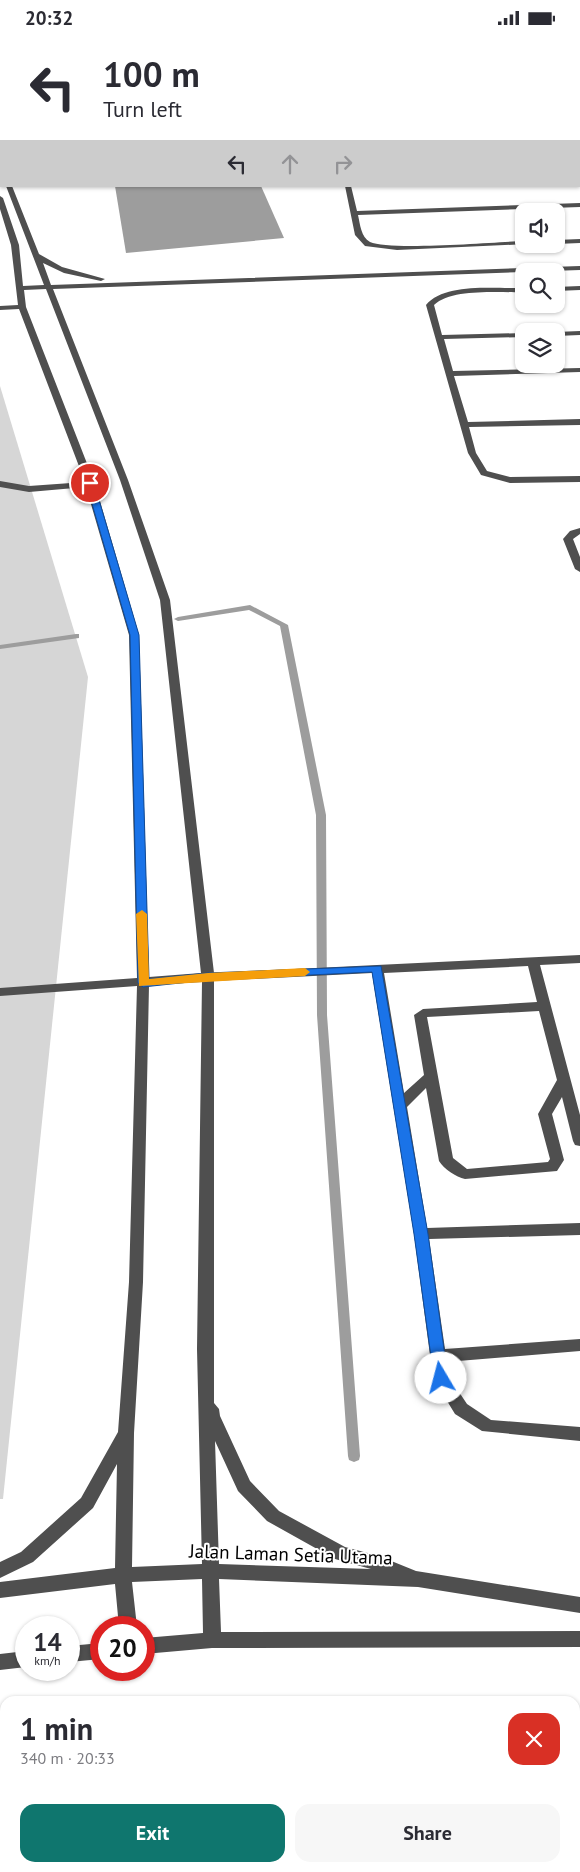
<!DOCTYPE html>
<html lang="en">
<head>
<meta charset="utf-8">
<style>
	:root { --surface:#fff; --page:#f7f7f7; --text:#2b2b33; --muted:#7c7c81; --accent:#0f766e }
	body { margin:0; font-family:"PT Sans",sans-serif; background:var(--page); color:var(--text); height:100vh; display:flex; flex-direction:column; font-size:19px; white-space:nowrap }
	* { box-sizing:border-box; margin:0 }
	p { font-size:16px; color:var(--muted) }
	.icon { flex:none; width:28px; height:28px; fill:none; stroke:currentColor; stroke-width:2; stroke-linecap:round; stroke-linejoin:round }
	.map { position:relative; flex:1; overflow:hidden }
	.sheet { position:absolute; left:0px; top:1661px; width:580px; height:176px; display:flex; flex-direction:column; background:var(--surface); border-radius:15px 15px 0 0; box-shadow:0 1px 4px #0004 }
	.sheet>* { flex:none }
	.hud { position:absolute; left:0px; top:0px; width:580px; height:152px; box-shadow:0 1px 4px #0004; background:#fff; color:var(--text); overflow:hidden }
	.controls { position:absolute; left:515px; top:168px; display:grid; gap:10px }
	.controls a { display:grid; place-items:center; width:50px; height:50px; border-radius:10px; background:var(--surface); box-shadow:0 1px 4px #0004; font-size:25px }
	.speed { position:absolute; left:15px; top:1581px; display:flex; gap:10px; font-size:25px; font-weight:700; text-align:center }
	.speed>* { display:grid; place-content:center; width:65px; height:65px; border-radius:50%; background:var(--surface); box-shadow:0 1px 4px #0004; line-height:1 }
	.speed small { font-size:12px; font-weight:400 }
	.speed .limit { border:8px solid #d22; background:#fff; color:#111 }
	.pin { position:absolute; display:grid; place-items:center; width:42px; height:42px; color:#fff; margin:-21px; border:2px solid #fff; border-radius:50%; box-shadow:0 1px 5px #0007 }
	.me { position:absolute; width:55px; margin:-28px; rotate:352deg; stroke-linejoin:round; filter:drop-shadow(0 0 4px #0008) }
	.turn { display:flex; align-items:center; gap:18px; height:105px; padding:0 20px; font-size:22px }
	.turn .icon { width:65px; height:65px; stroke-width:2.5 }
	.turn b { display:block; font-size:35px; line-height:42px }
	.lanes { display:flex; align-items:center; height:48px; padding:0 20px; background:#0003; justify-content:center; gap:25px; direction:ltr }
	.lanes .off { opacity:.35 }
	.round { display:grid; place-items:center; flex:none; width:52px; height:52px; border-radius:15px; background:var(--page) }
	.summary { display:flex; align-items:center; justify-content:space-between; height:85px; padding:0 20px }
	h1 { font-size:30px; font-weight:800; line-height:38px }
	.action { display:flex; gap:10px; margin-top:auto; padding:10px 20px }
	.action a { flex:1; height:58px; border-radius:15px; background:var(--accent); color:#fff; font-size:20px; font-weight:800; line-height:58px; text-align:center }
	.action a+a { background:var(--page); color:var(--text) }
	.status { display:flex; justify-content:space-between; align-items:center; height:35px; padding:0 25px; background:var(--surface); direction:ltr }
	.status svg { height:14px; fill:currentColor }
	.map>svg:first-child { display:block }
	.green { fill:#d6d6d6 }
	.water { fill:#9d9d9d }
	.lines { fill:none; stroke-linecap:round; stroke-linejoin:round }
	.stream { fill:#9d9d9d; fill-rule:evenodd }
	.minor { fill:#4f4f4f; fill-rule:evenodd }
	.route { fill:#1a73e8; stroke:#114b97 }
	.slow { fill:#f59e0b }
	.labels { text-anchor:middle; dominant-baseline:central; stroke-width:4; stroke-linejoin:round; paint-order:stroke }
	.near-street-label { font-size:19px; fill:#000; stroke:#fff }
</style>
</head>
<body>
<div class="status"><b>20:32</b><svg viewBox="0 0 49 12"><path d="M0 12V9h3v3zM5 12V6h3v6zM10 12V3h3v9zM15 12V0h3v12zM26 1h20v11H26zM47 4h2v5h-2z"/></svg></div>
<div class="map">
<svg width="580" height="1837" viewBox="0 0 580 1837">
	<rect width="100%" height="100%" fill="#fff"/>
	<path class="green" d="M0,351l88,291 -85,822h-3z"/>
	<path class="water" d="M115,151h146l23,52 -158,15z"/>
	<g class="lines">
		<g class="stream">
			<path d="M250,570l38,20 38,190 1,200 33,441 -1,4 -5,2 -5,-2 -1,-4 -31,-441 -1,-200 -36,-189 -31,-16 -71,11 -4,-2 4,-2z"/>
			<path d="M76,599h3v4l-79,11v-4z"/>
		</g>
		<g class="minor">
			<path d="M308,0h6l1,1h-6z"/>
			<path d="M1,3v5l-1,1v-5z"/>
			<rect x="579" y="4" width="1" height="4"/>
			<rect x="579" y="27" width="1" height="4"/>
			<rect x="579" y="51" width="1" height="4"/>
			<rect x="579" y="78" width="1" height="4"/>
			<rect x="579" y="106" width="1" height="4"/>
			<rect x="579" y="138" width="1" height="4"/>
			<path d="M6,151h6l27,68 23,13 43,12 -4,2 -37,-8 -21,-10 8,22 529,-19v4l-527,19 75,191 42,120 44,373 366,-18v8l-40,2 40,150v31l-5,-1 -2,-4 -11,-44 -10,17 12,46 -7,11 -92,8c-9,-2 -21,-10 -26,-18l-13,-73 -19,19 20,121 153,-5v12l-151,4 16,110 135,-10v12l-134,11 3,15 18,27 24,16 89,7v14l-98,-10 -27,-17 -22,-36 -19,-144 -42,-261 -158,8v422l5,6 1,7 30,65 29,30 66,36 34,9 37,15 164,26v16l-162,-26 -199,-8 2,53 359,-1v16l-368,1 -68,6v-16l59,-5 -1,-54 -70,3 5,45h-18l-4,-43 -115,14v-16l115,-14 2,-104 -24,44 -60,54 -33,16v-16l21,-10 60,-54 37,-66 11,-150 8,-296 -137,10v-8l137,-10 -8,-343 -43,-148 -57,5 -29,-5v-6l29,5 56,-4 -66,-173 -19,1v-4l18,-1 -7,-60 -11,-36v-13l3,2 16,47 4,41 21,-1zM46,254l74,191 40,120 41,373 -52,4 -10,-342 -44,-151 -69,-177 -2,-17zM528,931l9,36 -114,7 -9,6 10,60 -20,18 -20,-120zM202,947l-5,367 5,215 -70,3 2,-134 9,-151 6,-297zM539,976l18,69 -19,34 12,45 -2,3 -81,7 -14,-11 -26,-141zM215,1406l23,50 29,30 68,38 36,10 -152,-5z"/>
			<path d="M345,151h6l6,25 223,-8v4l-222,8c2,9 3,22 12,27 19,9 127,0 154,-1v3h3l-130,6 -32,-4 -10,-11z"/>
			<path d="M580,204v4l-24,1h-2h2v-4z"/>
			<path d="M580,251v4l-24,1v-4z"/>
			<path d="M524,253v4c-25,1 -72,-4 -90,13l8,30 82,-2v4l-80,2 9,32 127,-3v4l-126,4 14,46 112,-3v6l-111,2 7,26 11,18 23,6 70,-1v6l-70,1 -29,-8 -13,-22 -42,-148c19,-23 70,-16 98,-17z"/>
			<path d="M580,296v4l-24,1v-4z"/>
			<path d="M580,493v6l-7,5 7,18v15l-5,-3 -12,-30 7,-8z"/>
			<path d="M101,1608v16l-32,3v-16z"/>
			<path d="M26,1616v16l-26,3v-16z"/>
			<rect x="0" y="1764" width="5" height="18"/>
			<rect x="448" y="1832" width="20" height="5"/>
		</g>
	</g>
	<path class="route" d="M90,446l4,2 45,152 10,344 59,-6 173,-7 47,268 20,144 -2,4h-10l-2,-4 -20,-144 -42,-262 -164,8 -65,7 -5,-4 -8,-348 -44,-152z"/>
	<path class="slow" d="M142,875l5,4 2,65 59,-6 97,-5 5,4 -5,4 -166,10 -3,-72z"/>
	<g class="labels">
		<g class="near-street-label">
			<text transform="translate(291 1519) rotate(2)">Jalan Laman Setia Utama</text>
		</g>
	</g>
</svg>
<div class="controls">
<a><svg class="icon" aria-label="sound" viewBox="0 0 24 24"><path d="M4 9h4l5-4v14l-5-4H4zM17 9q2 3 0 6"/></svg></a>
<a><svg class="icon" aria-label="search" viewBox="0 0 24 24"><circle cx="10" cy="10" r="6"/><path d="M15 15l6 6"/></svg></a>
<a><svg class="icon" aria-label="layers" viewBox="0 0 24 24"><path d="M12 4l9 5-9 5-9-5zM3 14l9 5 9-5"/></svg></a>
</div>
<div class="speed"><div>14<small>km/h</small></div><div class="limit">20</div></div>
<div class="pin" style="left:90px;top:448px;background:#d93025"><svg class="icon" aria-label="arrive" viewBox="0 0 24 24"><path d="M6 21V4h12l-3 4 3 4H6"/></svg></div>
<svg class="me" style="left:441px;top:1343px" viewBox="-20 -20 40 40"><circle r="19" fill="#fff"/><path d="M0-13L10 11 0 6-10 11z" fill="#1a73e8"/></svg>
<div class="hud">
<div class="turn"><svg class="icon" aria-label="left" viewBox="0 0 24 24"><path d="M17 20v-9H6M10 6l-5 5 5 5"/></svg><div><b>100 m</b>Turn left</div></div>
<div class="lanes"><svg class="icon" aria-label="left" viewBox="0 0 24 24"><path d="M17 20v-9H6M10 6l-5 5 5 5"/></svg><svg class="icon off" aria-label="ahead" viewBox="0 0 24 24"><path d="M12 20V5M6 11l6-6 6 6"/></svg><svg class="icon off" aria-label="right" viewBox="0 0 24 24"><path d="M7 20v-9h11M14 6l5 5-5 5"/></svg></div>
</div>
<section class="sheet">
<div class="summary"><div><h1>1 min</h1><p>340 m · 20:33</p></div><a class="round" style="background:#d93025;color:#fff"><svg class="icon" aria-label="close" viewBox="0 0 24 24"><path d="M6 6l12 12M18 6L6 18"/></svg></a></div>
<div class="action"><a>Exit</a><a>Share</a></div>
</section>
</div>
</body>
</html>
